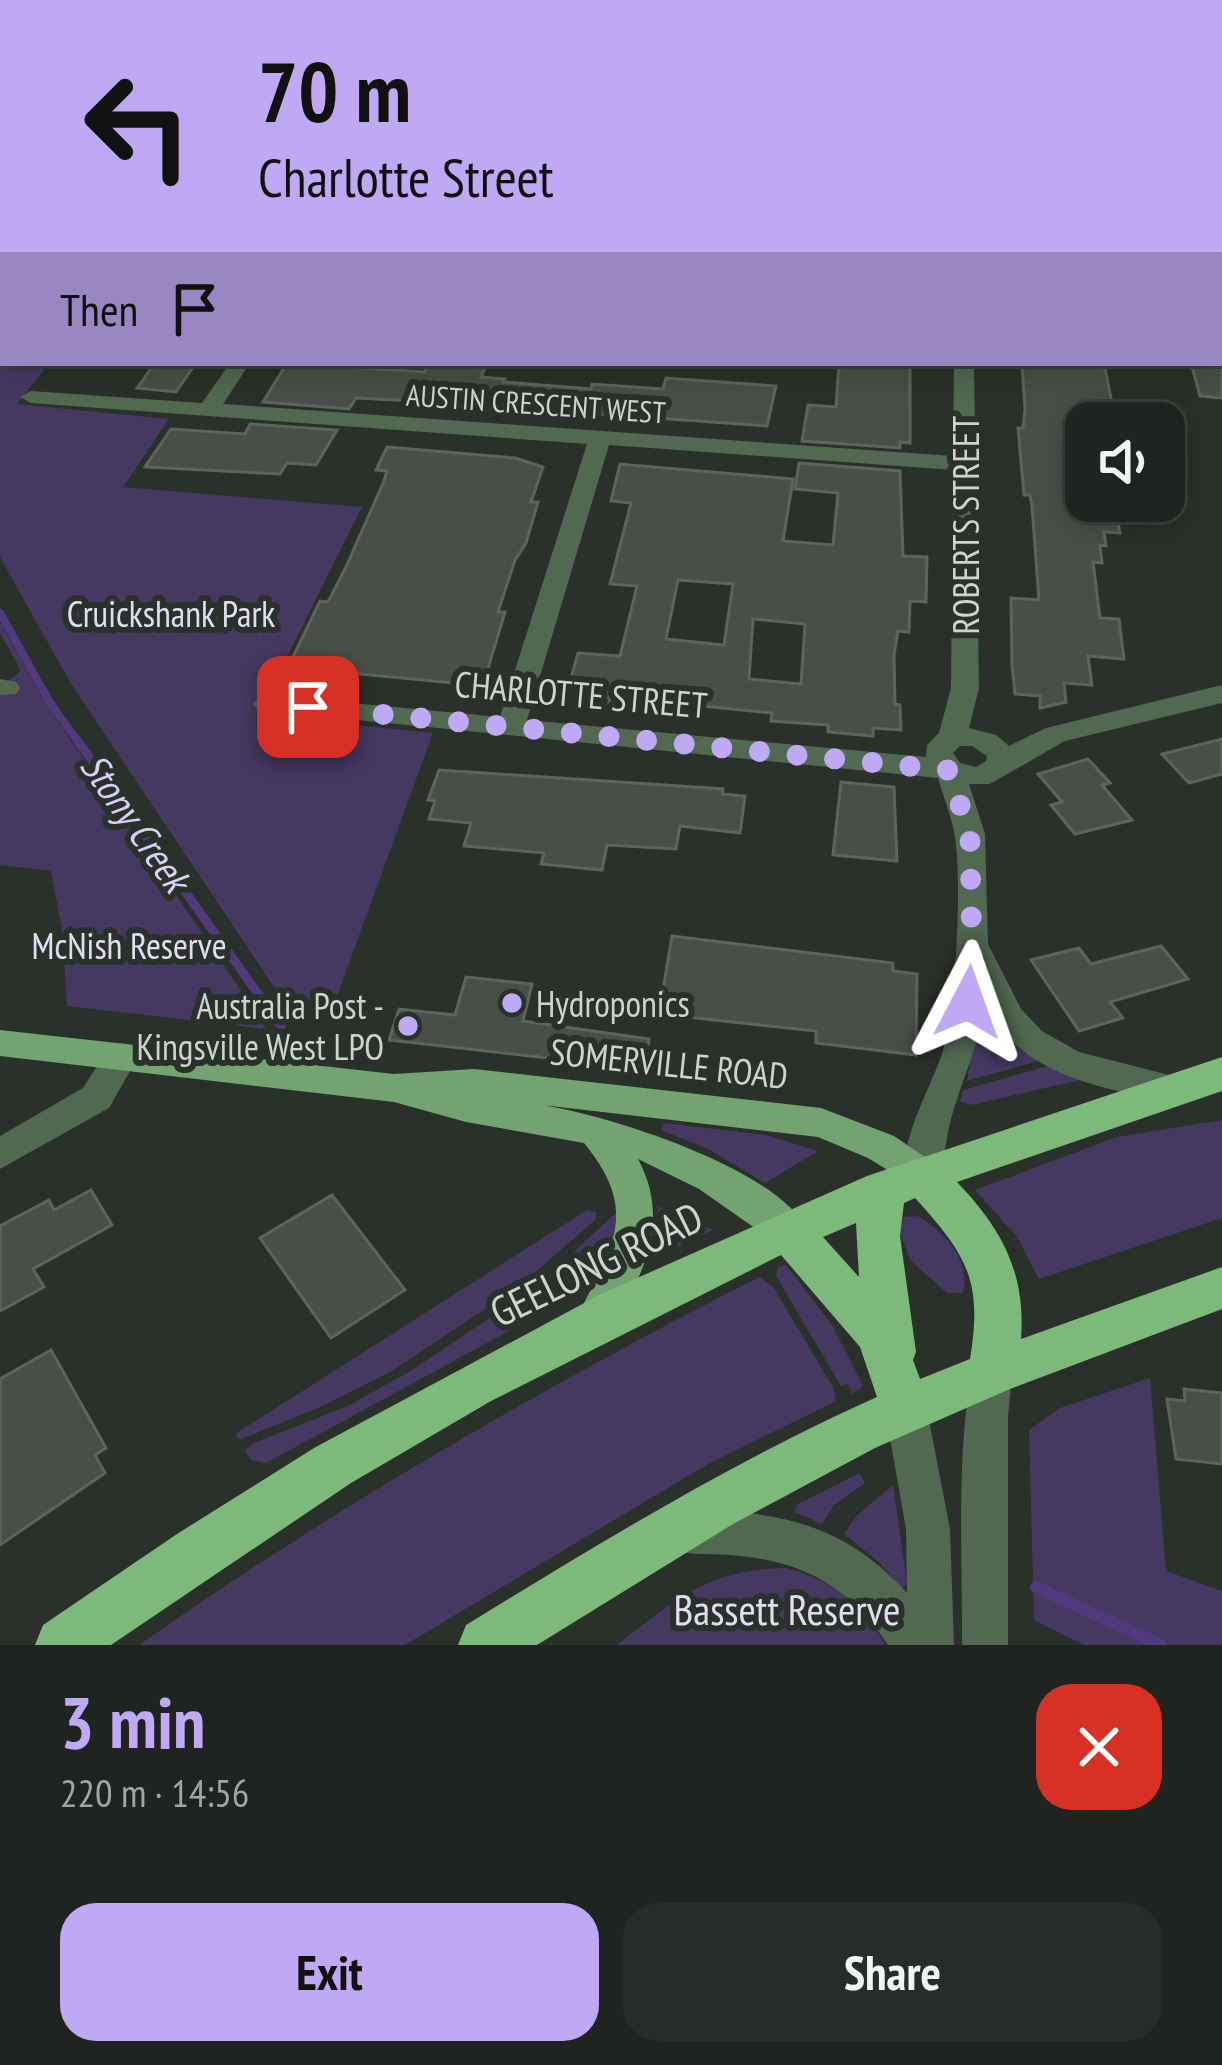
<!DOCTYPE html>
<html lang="en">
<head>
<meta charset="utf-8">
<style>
	:root { --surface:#202420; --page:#282c29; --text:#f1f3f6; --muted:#a2a4a5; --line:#3d413e; --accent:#bfa9f4 }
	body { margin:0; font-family:"PT Sans Narrow",sans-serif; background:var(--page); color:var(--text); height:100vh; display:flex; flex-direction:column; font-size:45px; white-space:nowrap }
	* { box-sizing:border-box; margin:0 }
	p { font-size:39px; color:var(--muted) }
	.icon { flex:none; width:66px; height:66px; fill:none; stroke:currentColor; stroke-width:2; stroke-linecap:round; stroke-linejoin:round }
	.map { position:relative; height:1645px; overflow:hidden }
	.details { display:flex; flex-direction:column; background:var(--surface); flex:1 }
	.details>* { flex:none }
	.top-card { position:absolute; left:0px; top:0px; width:1224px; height:366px; box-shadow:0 6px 30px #0003,0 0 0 3px var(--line); background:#bfa9f4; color:#111; overflow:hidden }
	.controls { position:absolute; left:1065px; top:402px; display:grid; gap:24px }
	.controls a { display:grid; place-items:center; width:120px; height:120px; border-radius:24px; background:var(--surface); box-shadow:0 6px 30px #0003,0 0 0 3px var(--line); font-size:60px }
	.pin { position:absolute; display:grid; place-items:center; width:102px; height:102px; color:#fff; margin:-51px; border-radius:24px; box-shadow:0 6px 18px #0006 }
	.me { position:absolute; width:132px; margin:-66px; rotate:4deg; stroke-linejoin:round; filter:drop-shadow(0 0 9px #0008) }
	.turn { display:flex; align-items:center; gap:42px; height:252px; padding:0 60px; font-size:54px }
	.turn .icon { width:156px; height:156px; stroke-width:2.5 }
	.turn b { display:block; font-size:84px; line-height:102px }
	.then { display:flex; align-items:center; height:114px; padding:0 60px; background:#0003; gap:24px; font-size:45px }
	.round { display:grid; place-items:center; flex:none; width:126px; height:126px; border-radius:36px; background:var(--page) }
	.head { display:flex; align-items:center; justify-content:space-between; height:204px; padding:0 60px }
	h1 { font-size:72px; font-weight:800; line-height:90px; color:var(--accent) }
	.action { display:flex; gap:24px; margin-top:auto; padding:24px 60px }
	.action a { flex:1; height:138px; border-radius:36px; background:var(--accent); color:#111; font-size:48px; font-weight:800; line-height:138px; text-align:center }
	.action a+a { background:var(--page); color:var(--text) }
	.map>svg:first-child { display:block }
	.green { fill:#453961 }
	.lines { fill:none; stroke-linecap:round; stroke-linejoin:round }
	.stream-far2 { stroke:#503a7b; stroke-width:8 }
	.stream-far1 { stroke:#503a7b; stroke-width:9 }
	.stream { stroke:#503a7b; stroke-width:12 }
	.building { fill:#494e48; stroke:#5d635d; stroke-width:3; fill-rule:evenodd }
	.minor { fill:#516950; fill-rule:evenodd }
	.major { fill:#72a370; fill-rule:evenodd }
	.highway { fill:#7eb97c; fill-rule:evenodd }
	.route { stroke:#bfa9f4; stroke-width:21; stroke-dasharray:0 37.8 }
	.poi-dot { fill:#bfa9f4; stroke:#2a302a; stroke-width:4.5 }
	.labels { text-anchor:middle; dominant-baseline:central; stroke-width:12; stroke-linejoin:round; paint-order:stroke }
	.far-street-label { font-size:30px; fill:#cfd2ce; stroke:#2a302a }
	.street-label { font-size:36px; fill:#cfd2ce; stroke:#2a302a }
	.park-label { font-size:36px; fill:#e2ddf0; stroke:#2a302a }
	.poi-label { font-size:36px; fill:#cfd2ce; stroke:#2a302a; text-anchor:start }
	.water-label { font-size:39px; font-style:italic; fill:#d9cff6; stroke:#2a302a }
	.near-street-label { font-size:42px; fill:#cfd2ce; stroke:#2a302a }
	.near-park-label { font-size:42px; fill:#e2ddf0; stroke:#2a302a }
</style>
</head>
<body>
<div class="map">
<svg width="1222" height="1645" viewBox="0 0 1222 1645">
	<rect width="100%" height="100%" fill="#2a302a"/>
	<g class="green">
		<path d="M503,0h433v3h-435z"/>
		<path d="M0,217l3,146h47l-33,41 152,15 -46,68 239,20 -104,208 175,18 -104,285 -37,-4 -222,-332 -70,-125z"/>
		<path d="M0,622l43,77 224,330 -200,-23 -5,-76 -11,-59 -51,-6v-178l21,-16 -21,-38z"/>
		<path d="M990,1014l25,32 23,15 -71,20 10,-63z"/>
		<path d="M1048,1066l32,14 -109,25 -11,-4 3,-11z"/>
		<path d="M1222,1120v98l-183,61 -22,-42 -42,-47 142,-53z"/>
		<path d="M664,1123l102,12 52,16 -53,32 -57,-34 -47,-19z"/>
		<path d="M657,1206l56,24 -53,26z"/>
		<path d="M587,1210l9,2v7l-75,66 -131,87 -65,33 -86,35 -4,-6z"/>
		<path d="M617,1212c2,34 -15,58 -38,81l-313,170 -15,-3 -6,-10 9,-7 96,-38 62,-35 122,-82z"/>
		<path d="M918,1216c27,17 53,44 45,77h-16l-36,-32 -13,-33 6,-11z"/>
		<path d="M786,1265l46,60 31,61 -11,8 -4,-10 -7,2 -65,-110 2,-9z"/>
		<path d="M759,1277l14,10 61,102 2,12 -128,63 -303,181h-266c198,-139 405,-258 620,-368z"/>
		<path d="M1150,1378l16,193 56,20v54h-138l-50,-25 -5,-190 31,-22z"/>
		<path d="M859,1473l6,10 -31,22 -12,19 -28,-12 4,-8z"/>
		<path d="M893,1485l14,98 -5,6 -22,-26 -36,-29 11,-17z"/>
		<path d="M785,1568c48,12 77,34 100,77h-268c60,-46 89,-75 168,-77z"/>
	</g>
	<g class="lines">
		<path class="stream-far2" d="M0,613l49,88 30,42"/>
		<path class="stream-far1" d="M77,740l204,286"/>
		<path class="stream" d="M1036,1587l125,58"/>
	</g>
	<g class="building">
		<path d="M155,363h41l-20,29 -39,-4z"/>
		<path d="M287,363l138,9 4,-8 56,4 -4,9 24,2 -1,3 87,7 1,-5 71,5 3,-11 110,8 -9,40 -335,-24 -76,-4 -7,11 -86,-7z"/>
		<path d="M839,363l71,3v77l-10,-1v6l-98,-7 6,-36 28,2z"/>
		<path d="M1022,363h82l12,60h-30v78h28l6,32 -16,-1 2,14 -6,-1 2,18 -9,-1 7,56 19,1 5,40 -36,-3 4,29 -28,-2 2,19 -26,6v-12l-25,-2 -3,-29 -1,-67 28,2 -7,-94 -2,-11h-6l-6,-67h5l2,-19z"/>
		<path d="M1191,363h31v35l-22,-2z"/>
		<path d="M250,424l87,6 -21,35 -29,-2 -7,11 -135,-7 26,-38 74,5z"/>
		<path d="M387,447l128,11 28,9 -12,35h7l-12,41 -11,17 -17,52h7l-18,60 -21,1 -3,11 -175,-17 32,-66 8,1 18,-35 38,-86 3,-10 -11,-1z"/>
		<path d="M799,463l101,8 3,85 24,1 -1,45 -16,-1 -1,31 -11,-1 -4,24 1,49 5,1 1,25 -28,-2v8l-45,-4v-7l-57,-4 1,-8 -119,-12 -2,11 -43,-4 2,-10 -32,-2 3,-13 -11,-1 8,-29 42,3 17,-70 -27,-2 21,-81 -20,-2 9,-37 173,15 -10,62 50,4 5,-52 -43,-4zM678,580l55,4 -9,61 -58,-6zM753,619l52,5 -4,60 -52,-5z"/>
		<path d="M1222,739v35l-33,9 -27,-29z"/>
		<path d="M1088,759l22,24 -8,2 30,35 -57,14 -24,-29 11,-3 -24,-28z"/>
		<path d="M439,770l284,19 -1,5 23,2 -5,37 -60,-7 -4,23 -69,-4 -5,25 -61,-6 3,-11 -80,-7 7,-23 -42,-4 6,-18 -7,-1z"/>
		<path d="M841,782l53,5 3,74 -64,-6z"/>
		<path d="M672,936l221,27v8l24,3 -1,81 -100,-12v-12l-157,-17z"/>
		<path d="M1161,946l27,33 -78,23 13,16 -44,13 -48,-71 48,-12 12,16z"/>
		<path d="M466,977l66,7 -9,37 126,18 -4,30 -256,-29 10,-31 56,6z"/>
		<path d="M91,1190l21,35 -79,44 11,18 -44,24v-85l49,-26 5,10z"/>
		<path d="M332,1195l73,95 -74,48 -71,-100z"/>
		<path d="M51,1350l55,98 -11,7 10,18 -105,72v-166z"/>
		<path d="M1184,1389l38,4v71l-46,-5 -9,-60 18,2z"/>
	</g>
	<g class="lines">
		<g class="minor">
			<path d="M86,0h16l-18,3z"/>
			<path d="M278,0h15l-17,3z"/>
			<path d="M475,0h14l-16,3z"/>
			<rect x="953" y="0" width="14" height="3"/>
			<path d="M1152,0h14l1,3h-14z"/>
			<rect x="1221" y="32" width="1" height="9"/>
			<path d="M3,68v11l-3,1v-11z"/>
			<rect x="1221" y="175" width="1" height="13"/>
			<rect x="1221" y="220" width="1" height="10"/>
			<path d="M230,363h20l-27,41 730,52 1,-93h20l5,325 -10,40 27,7 13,11 37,-18 176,-43v18l-157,38 -75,43h-21l16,50 3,110 33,65 21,22 37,21 106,27 6,10 -6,10 -12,4c-73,-16 -150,-26 -189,-98 -7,47 -21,71 -33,114 -6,22 -6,46 -16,67l-13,5 -13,-5c-17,-34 22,-98 33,-132 14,-46 21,-176 12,-223 -4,-18 -11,-36 -16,-53l-681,-68 -4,-6 4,-6 10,-3 233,22 87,-273 -556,-41 -11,-6 11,-6 171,12zM609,445l344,25 -2,218 -12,45 -12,12 -1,12 -399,-37zM960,746h12l15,10 -1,5 -10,6 -16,-4 -7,-10z"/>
			<path d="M0,679l16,3 4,6 -4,6 -16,1z"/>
			<path d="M121,1043l12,4 5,10 -29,51 -109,61v-33l83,-48 26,-41z"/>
			<path d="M992,1353l14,5 6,14 -4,46v227h-46c1,-67 -8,-233 16,-287z"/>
			<path d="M906,1390l15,6 6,14 23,119 4,116h-66c-40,-60 -87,-85 -159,-90 -23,-2 -44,1 -66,-8l-6,-16 6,-16 16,-6c94,2 162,11 228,84l-1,-64 -21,-119 6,-14z"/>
		</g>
		<path class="major" d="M0,1030l394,44 80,-5 347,39 73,28 41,28 6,11 -6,11 -13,5 -54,-33 -50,-21 -276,-32c65,10 236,63 266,126l-6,12 -13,5 -13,-5 -77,-54 -61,-30c34,63 4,117 -28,174l-14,5 -14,-5 -6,-13c33,-72 67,-105 8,-177l-118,-21 -72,-20 -394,-46z"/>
		<path class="highway" d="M1222,1057v34l-265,91c45,47 69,91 64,157l201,-72v42l-212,80 -135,59 -142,76 -196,121h-79l8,-20c134,-82 267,-164 411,-228l-17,-50 -79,-92 -290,146 -140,82 -240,162h-76l8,-20 134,-91 137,-86 287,-154 266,-118zM915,1198c52,57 68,83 55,161l-50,20 -7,-19 3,-8 -16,-116 4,-33zM856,1223l3,54 -36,-40z"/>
	</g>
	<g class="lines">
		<path class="route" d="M308,707l640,63 22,64 2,127 -4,41"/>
	</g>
	<g class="poi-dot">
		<circle cx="512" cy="1003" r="12"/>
		<circle cx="408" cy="1026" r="12"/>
	</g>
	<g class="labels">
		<g class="far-street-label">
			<text transform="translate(536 403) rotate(4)">AUSTIN CRESCENT WEST</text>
		</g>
		<g class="street-label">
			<text transform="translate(965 525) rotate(-90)">ROBERTS STREET</text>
			<text transform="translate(581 694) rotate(5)">CHARLOTTE STREET</text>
			<text transform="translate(669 1063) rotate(6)">SOMERVILLE ROAD</text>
		</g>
		<g class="park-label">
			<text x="171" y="613">Cruickshank Park</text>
			<text x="129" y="945">McNish Reserve</text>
		</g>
		<g class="poi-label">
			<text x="536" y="1003">Hydroponics</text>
			<text x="384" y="1005" text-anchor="end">Australia Post -<tspan x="384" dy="41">Kingsville West LPO</tspan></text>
		</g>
		<g class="water-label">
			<text transform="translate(136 822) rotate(55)">Stony Creek</text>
		</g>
		<g class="near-street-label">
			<text transform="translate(596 1264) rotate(-26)">GEELONG ROAD</text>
		</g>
		<g class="near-park-label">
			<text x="787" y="1609">Bassett Reserve</text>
		</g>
	</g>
</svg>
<div class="controls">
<a><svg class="icon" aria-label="sound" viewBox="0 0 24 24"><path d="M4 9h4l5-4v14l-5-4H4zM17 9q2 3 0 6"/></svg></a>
</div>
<div class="pin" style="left:308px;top:707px;background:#d93025"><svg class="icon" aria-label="arrive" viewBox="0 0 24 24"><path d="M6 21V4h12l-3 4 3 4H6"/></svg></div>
<svg class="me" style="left:968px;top:1002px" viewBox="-20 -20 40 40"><path d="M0-17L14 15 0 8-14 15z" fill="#bfa9f4" stroke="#fff" stroke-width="4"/></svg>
<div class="top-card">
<div class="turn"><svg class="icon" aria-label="left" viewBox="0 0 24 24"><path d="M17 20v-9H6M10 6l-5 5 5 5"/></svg><div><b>70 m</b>Charlotte Street</div></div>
<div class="then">Then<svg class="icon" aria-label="arrive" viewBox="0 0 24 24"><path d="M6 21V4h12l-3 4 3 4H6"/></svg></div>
</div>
</div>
<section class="details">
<div class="head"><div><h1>3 min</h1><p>220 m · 14:56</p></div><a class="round" style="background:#d93025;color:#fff"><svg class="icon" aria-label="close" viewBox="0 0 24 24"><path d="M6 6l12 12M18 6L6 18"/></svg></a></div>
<div class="action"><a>Exit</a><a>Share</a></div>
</section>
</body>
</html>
